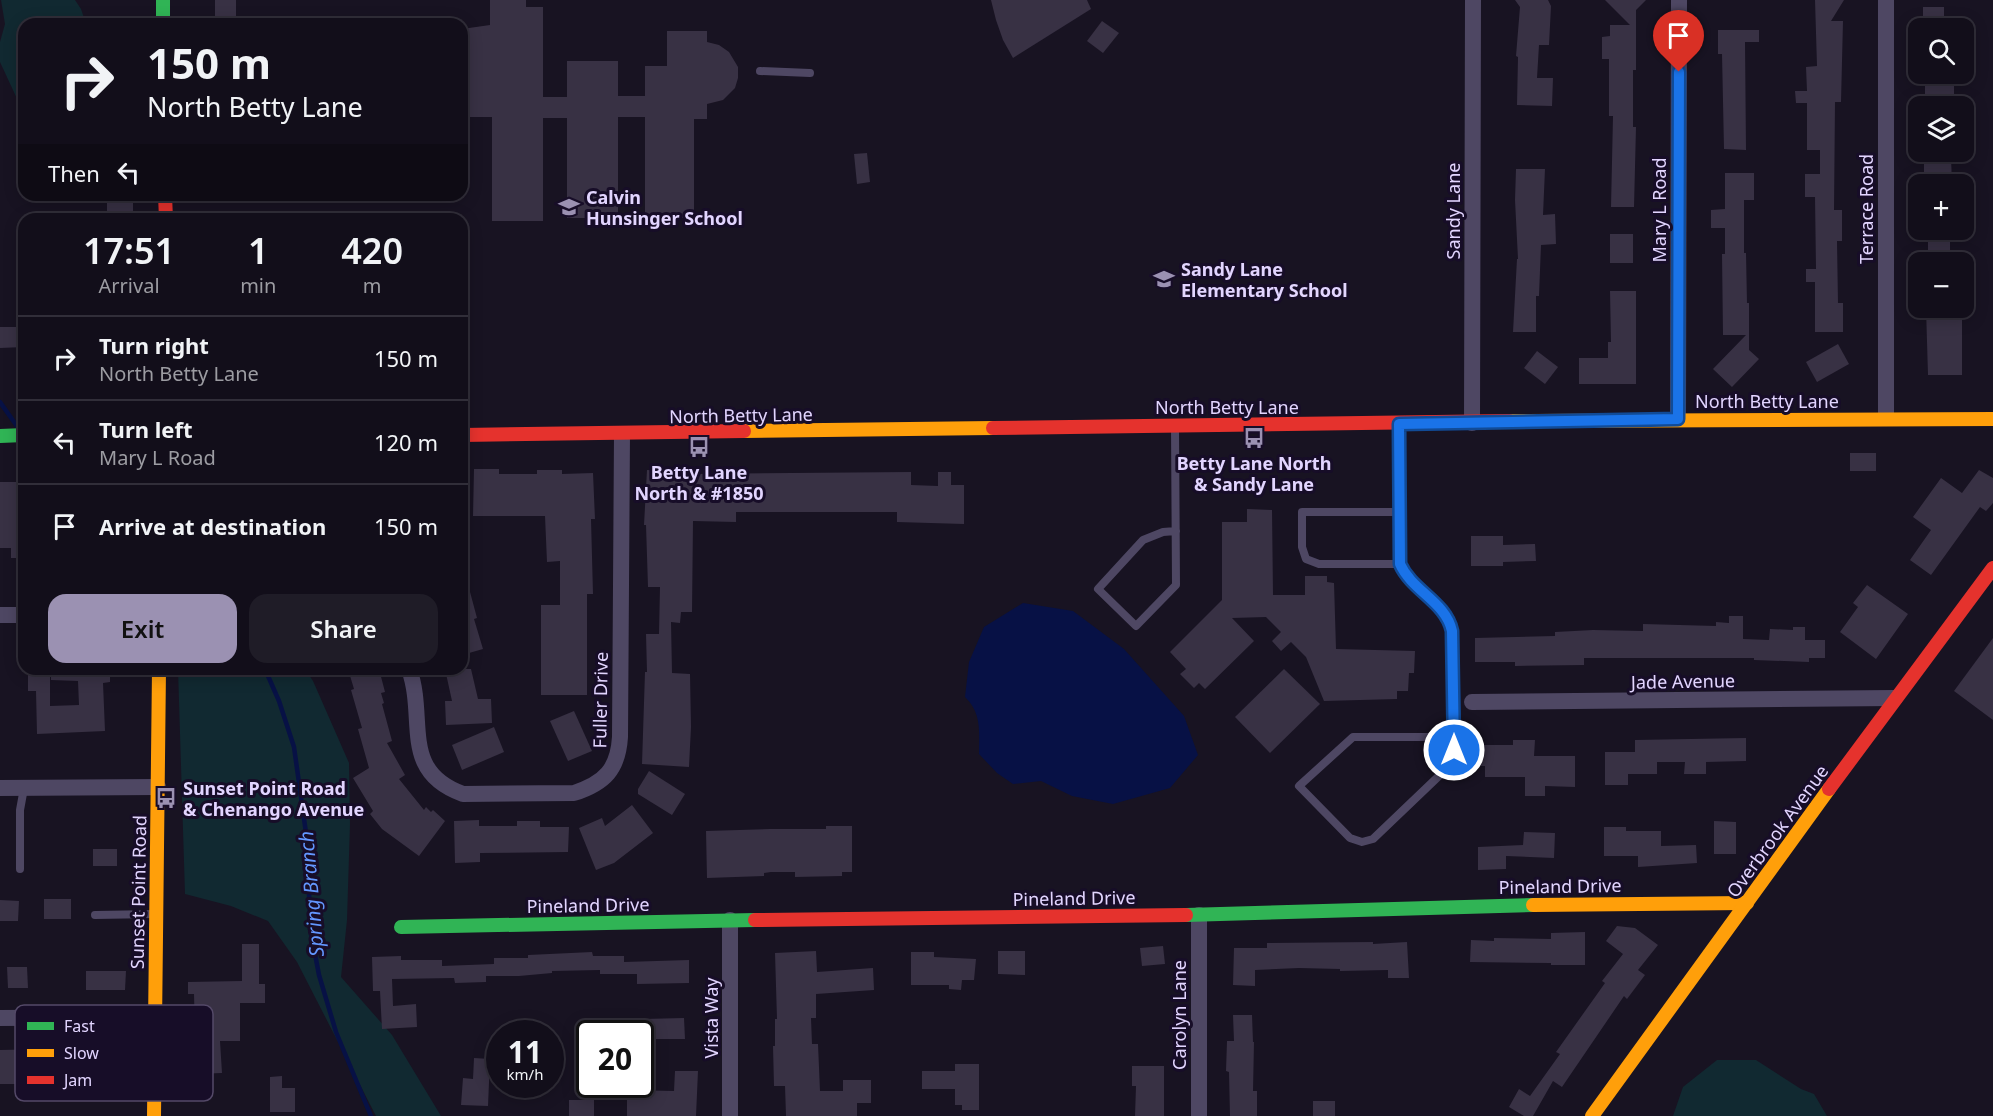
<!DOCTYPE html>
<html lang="en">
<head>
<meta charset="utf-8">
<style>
	:root { --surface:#120e1a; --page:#1f1c27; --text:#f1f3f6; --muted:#9c9ca2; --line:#312e39; --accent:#9b91b2 }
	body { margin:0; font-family:"Noto Sans",sans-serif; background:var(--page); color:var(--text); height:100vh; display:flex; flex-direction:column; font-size:22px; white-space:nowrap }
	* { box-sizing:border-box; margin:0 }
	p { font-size:20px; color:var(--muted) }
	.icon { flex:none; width:33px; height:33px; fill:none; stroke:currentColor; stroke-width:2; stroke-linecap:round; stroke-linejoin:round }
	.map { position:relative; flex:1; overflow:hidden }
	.sheet { position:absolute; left:18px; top:213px; width:450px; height:462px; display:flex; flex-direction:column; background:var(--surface); border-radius:18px; box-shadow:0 3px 15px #0003,0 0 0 2px var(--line) }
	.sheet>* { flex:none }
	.guide { position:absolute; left:18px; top:18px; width:450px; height:183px; border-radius:18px; box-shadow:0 3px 15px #0003,0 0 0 2px var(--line); background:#120e1a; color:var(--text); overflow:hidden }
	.buttons { position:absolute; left:1908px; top:18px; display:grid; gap:12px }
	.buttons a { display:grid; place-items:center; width:66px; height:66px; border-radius:12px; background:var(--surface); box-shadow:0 3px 15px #0003,0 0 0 2px var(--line); font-size:30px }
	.speed { position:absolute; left:486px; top:1020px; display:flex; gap:12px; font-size:30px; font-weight:700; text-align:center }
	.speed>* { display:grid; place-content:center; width:78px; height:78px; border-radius:50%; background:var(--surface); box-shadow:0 3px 15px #0003,0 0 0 2px var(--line); line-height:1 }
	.speed small { font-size:15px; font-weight:400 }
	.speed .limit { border:3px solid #111; border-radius:9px; background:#fff; color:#111 }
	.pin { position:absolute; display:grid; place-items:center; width:51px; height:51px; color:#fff; margin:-62px -26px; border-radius:50% 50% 50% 0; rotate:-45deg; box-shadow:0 0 6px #0007 }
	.pin .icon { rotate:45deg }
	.me { position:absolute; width:66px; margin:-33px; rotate:0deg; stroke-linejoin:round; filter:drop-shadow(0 0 4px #0008) }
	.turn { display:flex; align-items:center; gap:21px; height:126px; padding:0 30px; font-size:27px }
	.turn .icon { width:78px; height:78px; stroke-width:2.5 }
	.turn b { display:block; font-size:42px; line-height:51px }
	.then { display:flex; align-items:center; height:57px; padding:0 30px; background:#0003; gap:12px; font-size:22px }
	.eta { display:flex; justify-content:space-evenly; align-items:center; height:102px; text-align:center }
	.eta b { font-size:36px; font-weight:600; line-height:42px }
	.primary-button { display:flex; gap:12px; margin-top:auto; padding:12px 30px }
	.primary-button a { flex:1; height:69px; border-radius:18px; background:var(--accent); color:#111; font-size:24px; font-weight:600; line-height:69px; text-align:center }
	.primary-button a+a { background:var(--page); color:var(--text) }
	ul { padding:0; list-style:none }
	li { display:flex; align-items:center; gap:18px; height:84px; padding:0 30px; border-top:2px solid var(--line) }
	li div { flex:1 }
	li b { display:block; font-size:22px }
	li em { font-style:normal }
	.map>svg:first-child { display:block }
	.green { fill:#112931 }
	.water { fill:#071145 }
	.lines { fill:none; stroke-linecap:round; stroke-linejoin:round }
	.stream { stroke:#071145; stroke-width:4.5 }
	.building { fill:#383144 }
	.lane { stroke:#4e4763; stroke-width:8 }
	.street { stroke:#4e4763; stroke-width:16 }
	.fast { stroke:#30b455; stroke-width:14 }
	.slow { stroke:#ff9f0a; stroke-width:14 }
	.jam { stroke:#e5322d; stroke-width:14 }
	.route-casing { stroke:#114b97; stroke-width:15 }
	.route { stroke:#1a73e8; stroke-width:10 }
	.labels { text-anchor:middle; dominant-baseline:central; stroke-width:6; stroke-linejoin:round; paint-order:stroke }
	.poi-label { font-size:18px; font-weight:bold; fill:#e2d5ff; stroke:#170d28; text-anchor:start }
	.street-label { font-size:18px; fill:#e2d5ff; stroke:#170d28 }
	.water-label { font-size:20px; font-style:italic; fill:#6397ff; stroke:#170d28 }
	.key { fill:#170d28; stroke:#544968; stroke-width:1.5 }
	.key-label { font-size:16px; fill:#e2d5ff }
</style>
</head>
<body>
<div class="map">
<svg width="1993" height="1116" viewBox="0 0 1993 1116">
	<rect width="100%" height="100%" fill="#181322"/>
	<g class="green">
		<path d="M1,0h74l6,9 5,15h-62v84l-5,-5 -19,-41v-20l5,-18z"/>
		<path d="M178,669h127l8,12 36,82 1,61 -3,96 -6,57 51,58 49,81h-65l-79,-154 -29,-41 -37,-15 -46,-12z"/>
		<path d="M1717,1060h39l45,29 13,5 13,22h-154l10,-29z"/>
	</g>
	<path class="water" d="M1023,603l50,8 51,38 60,67 14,39 -28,33 -57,16 -41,-8 -31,-15 -28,3 -16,-11 -18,-19c0,-22 3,-41 -14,-57l4,-35 15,-35z"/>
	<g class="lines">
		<g class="stream">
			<path d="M0,402l19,27"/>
			<path d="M265,669l14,32 15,46 12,86 5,100 8,42 17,57 35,84"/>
		</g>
	</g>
	<g class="building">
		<rect x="215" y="0" width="21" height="18"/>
		<path d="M490,0h36v7h17v90h24v-36h51v35h27v-30h22v-35h40v11l12,3 10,7 9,15v11l-3,10 -12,12 -16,4v15h-13v99h-49v-101h-27v101h-51v-100h-24v103h-51v-104h-30v-88l28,-4z"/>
		<path d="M991,0h96l4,9 -78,49 -10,-18 -7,-20z"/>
		<path d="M1515,0h33l3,6 -2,39h-10l-2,33h16l-1,28 -35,-1 1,-48 -2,-1 4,-49z"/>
		<path d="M1605,0h41l-10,10v60h-3v57h3l-2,80h-23l2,-91h-4v-57h-7v-22l8,-1v-11h20z"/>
		<path d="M1815,0h29l-13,21h12l-2,81h-6l-1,108h8v31h-5l1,62h5v29h-28v-50h-9v-13h10l-1,-72h-10v-23h15v-24h-13v-47h-11l-1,-12h12l-1,-24 11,-1z"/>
		<rect x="1923" y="7" width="21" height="21"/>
		<path d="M1102,21l17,12 -16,20 -16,-12z"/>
		<path d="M1718,30h41v12h-14l1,108 -22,-1 -2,-95h-4z"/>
		<rect x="1925" y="74" width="29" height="28"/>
		<path d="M867,153l3,29 -13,2 -3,-30z"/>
		<path d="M1951,157l1,27h-28v-26z"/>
		<path d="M1516,169h29l-2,46 12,-1 1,30 -15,1 -2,51h-3v36h-23l4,-73h1l-3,-59z"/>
		<path d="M1725,173h29v27h-10v53h2l1,50h2v47l10,9 -27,28 -19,-18 33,-34h-23l-1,-81h3v-26h-14v-18l14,-1z"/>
		<path d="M133,200v19h-26v-18z"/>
		<rect x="1928" y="230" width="22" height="32"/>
		<rect x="1610" y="234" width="23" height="29"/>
		<path d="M1610,291h26v93h-57v-26h29v-16h3z"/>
		<path d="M1926,308h36v67h-34z"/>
		<path d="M0,327h24v20l-24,1z"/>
		<path d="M1838,344l11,20 -32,18 -11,-20z"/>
		<path d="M1537,351l21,16 -13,17 -21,-16z"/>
		<rect x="1850" y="453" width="26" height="18"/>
		<path d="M474,469h25v5h38v-4h25v4l31,-1 2,46h-4l2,75h-6v101h-46v-90h19v-44l-13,1 -2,-46h-72z"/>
		<path d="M647,470l47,2v2l217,-2v13l27,1v-14h13v13h13v39l-67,-2v-10h-161v10l-43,-1 -1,91h-11l-1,11 -9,-1 1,51 18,1 1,53 -2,40 -47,-3 3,-92h2l-1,-38h13l1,-47h-12l-2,-62h-2z"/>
		<path d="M1979,470l14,8v25l-7,8 -6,-4 -49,68 -21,-15 21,-30 -18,-13 28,-39 21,15z"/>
		<path d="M0,482h22l2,76h-13v-10h-11z"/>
		<path d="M1247,509l25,1 1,85h32v-19h22v6l7,1 2,66 79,2 -1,22h-5l-1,18h-11v8l-73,2 -18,-44 -15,-15 -10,9 -9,-10 9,-9 -15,-15 -34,1 22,23 -49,48 -6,-6 -5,5 -14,-14 6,-5 -16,-17 52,-52v-78h25z"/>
		<path d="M1471,536h32v9l32,-1 1,17 -33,1v4h-32z"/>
		<path d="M466,577l11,41 -3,1 9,30 -21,6v-77z"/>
		<path d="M1867,585l41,29 -32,45 -36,-27 18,-25 -5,-4z"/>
		<path d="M1729,616h14v23l26,1 1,-11 23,1v-3h12v13h20v18h-16v4l-55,-2v-2h-170v7l-69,1v-4h-40v-24l80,-2v-4l38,-2 50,1v-7l73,2v-4l13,1z"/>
		<path d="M1993,638v82l-39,-29z"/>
		<path d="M28,669h22v37l29,-1 -1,-24 -27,-1v-11l59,1v12l-7,1 2,48 -68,3 -1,-43h-8z"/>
		<path d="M348,669h31l6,23 -4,1 3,10 -2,1 10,37 -5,2 18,32 -6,4 25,31 2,-3 5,5 2,-2 12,11 -26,35 -37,-27 -12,-15 3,-3 -20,-33 16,-10 -11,-39 4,-1 -11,-38 3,-1z"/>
		<path d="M445,669h26l7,30h13l1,24 -46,2 -1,-24h7z"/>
		<path d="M1284,669l36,35 -50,49 -35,-36z"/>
		<path d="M574,711l18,40 -24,10 -18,-40z"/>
		<path d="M494,727l10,25 -42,18 -10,-25z"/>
		<path d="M1746,738v23l-40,1v12h-22l1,-12h-28v12h-29v11h-23v-33h30v-12z"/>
		<path d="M1513,740h22l-1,16h41v31l-30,-1v10h-20v-19h-40v-11h-10v-21h38z"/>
		<path d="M649,771l36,23 -13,21 -34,-21v-5z"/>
		<path d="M632,805l21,28 -39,30 -18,7 -17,-42 23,-10 3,8z"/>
		<path d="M479,820v6h38v-5h23v6h29l-1,25 -88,1v9l-25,1 -1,-42z"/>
		<path d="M1714,821l22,1v32h-22z"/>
		<path d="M826,826h26v46h-10v4l-47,1v-5h-24l-7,1v3l-57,2 -1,-47 64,-2h56z"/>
		<path d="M1604,827h22v4h35v15l35,-1 1,18 -59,4v-11h-34z"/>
		<path d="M1524,832l31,1 -1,25 -48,-2v13l-28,1v-23l45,-2z"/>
		<rect x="93" y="849" width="24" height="17"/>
		<rect x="44" y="899" width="27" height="20"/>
		<path d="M0,900l19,1 -1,20h-18z"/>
		<path d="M1617,926l18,2 23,17 -20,25 7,5 -18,24 -3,-3 -62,91 -9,-6 -20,35h-9l-15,-9 10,-18 11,7 30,-42 -4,-2 49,-69 -3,-2 21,-27 -17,-13z"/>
		<path d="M1585,932v33h-34v-2l-81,-1 1,-22 23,1v-3l57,1v-6z"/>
		<path d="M1373,942v2l34,-2 2,36h-21v-8l-48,1v-2l-41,-1 -44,2v16l-22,-1 1,-37h33v-5z"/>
		<path d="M242,944h17v40h6v19h-25v38h-20l2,32 -26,1 -2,-80h-6v-12l54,-1z"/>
		<path d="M1163,946l2,18 -23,2 -2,-18z"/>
		<path d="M816,951l1,21 56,-4 1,22 -58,4v24h-5l1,26h6l2,47h23v-11h28v23h-14v13h-71l-1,-30h-11l-1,-40h2v-27h2l-2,-66z"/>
		<path d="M998,951h27v24l-27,-1z"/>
		<path d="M592,952l1,4h31v6l65,-2v23l-52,1v-10h-37v-4l-48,1v2l-33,3h-33v6l-31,1 -1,-5 -62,1 1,27 23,-2 1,23 -35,2 -2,-38h-7l-1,-34 29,-1v4h41v6l52,-2v-6h34v-3z"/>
		<path d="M911,952h23v5l42,2 -2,21h-12l-1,10 -12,-1v-4h-38z"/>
		<path d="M7,967h20l1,21h-20z"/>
		<path d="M86,971h40l-1,19h-39z"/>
		<path d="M1233,1015h19l1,27h1l-1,49h4v25h-27l-1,-44 -3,-1 1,-30h7z"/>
		<path d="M684,1018l1,21h-42v-20z"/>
		<path d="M48,1049v42h-24v-7h-24v-34z"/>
		<path d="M474,1058l16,1 -2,47 -27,-1 2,-27 10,1z"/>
		<path d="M955,1064h24v46h-17v-5h-7v-16h-33v-18h33z"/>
		<path d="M1132,1066h32v50h-29l1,-30h-4z"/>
		<path d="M675,1071h23l-2,45h-69v-26l47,1z"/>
		<path d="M282,1076v12h13v24h-25v-35z"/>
		<rect x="569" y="1100" width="25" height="16"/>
		<rect x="1313" y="1101" width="22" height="15"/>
	</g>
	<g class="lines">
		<g class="lane">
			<path d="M760,71l50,2"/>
			<path d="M1399,425l1,139c12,26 46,38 52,67l2,106v13l-13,24 -68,65 -11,3 -12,-4 -51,-52 54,-49h101"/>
			<path d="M1175,426l1,159 -40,41 -38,-37 45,-49 20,-8 13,-1"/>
			<path d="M1400,512h-98v35l4,12 13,5h81"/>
			<path d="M20,869v-59l4,-22"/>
			<path d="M95,915l60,-1"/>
		</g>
		<g class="street">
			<path d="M1886,418v-418"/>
			<path d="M1678,419l1,-419"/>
			<path d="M1472,423l1,-423"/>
			<path d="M0,615h24"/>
			<path d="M409,669c18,50 -10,102 54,125l111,-1c31,-10 44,-24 46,-56l2,-303"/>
			<path d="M1472,702l423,-4"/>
			<path d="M0,788l158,-1"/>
			<path d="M1199,915v201"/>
			<path d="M0,1018l155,-1"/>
			<path d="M730,1116v-196"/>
		</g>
		<g class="fast">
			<path d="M163,0v24"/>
			<path d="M0,436l24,-1"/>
			<path d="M1186,915l347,-10"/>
			<path d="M401,927l354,-7"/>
		</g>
		<g class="slow">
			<path d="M1509,421l484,-2"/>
			<path d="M744,431l249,-3"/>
			<path d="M1533,905l214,-2"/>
			<path d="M154,1116l5,-447"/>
			<path d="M1592,1116l237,-327"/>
		</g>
		<g class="jam">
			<path d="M165,195l1,24"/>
			<path d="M993,428l516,-7"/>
			<path d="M462,435l282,-4"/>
			<path d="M1829,789l164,-221"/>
			<path d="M755,920l431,-5"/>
		</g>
	</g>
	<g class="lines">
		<defs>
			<path id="route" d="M1454,750l-2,-119c-6,-29 -40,-40 -52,-67l-1,-140 279,-5 1,-347"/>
		</defs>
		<use href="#route" class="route-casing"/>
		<use href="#route" class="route"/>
	</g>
	<defs>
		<symbol id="school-bare" viewBox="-9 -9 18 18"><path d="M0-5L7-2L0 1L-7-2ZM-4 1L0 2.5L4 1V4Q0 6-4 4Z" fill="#9b91b2" stroke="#170d28" stroke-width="2.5" paint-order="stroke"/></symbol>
		<symbol id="bus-bare" viewBox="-9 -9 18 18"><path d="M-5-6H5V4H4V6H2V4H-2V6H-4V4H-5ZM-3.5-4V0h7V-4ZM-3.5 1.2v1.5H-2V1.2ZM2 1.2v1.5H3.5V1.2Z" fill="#9b91b2" stroke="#170d28" stroke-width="2.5" paint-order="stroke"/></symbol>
	</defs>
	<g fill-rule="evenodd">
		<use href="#school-bare" x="554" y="192" width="30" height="30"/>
		<use href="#school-bare" x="1149" y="264" width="30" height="30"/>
		<use href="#bus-bare" x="1239" y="423" width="30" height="30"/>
		<use href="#bus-bare" x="684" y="432" width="30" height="30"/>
		<use href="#bus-bare" x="151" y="783" width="30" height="30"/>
	</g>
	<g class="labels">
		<g class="poi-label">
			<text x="586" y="197">Calvin<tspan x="586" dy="21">Hunsinger School</tspan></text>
			<text x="1181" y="269">Sandy Lane<tspan x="1181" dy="21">Elementary School</tspan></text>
			<text x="1254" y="463" text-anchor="middle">Betty Lane North<tspan x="1254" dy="21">&amp; Sandy Lane</tspan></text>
			<text x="699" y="472" text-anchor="middle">Betty Lane<tspan x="699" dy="21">North &amp; #1850</tspan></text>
			<text x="183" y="788">Sunset Point Road<tspan x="183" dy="21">&amp; Chenango Avenue</tspan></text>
		</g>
		<g class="street-label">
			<text transform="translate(1866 209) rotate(-90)">Terrace Road</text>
			<text transform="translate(1659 210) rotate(-90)">Mary L Road</text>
			<text transform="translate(1453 211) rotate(-90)">Sandy Lane</text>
			<text x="1767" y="401">North Betty Lane</text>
			<text x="1227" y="407">North Betty Lane</text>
			<text transform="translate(741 415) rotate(-1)">North Betty Lane</text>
			<text transform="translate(1683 681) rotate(-1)">Jade Avenue</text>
			<text transform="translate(600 700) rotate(-89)">Fuller Drive</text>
			<text transform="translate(1777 831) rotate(-54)">Overbrook Avenue</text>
			<text transform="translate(1560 886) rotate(-1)">Pineland Drive</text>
			<text transform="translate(138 892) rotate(-89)">Sunset Point Road</text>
			<text transform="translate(1074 898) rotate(-1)">Pineland Drive</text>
			<text transform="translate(588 905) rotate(-1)">Pineland Drive</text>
			<text transform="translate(1179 1015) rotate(-90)">Carolyn Lane</text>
			<text transform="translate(711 1018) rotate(-90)">Vista Way</text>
		</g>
		<g class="water-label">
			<text transform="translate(311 894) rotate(-95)">Spring Branch</text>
		</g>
	</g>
	<rect x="15" y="1005" width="198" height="96" rx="9" class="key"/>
	<rect x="27" y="1022" width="27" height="8" fill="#30b455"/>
	<rect x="27" y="1049" width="27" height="8" fill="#ff9f0a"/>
	<rect x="27" y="1076" width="27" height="8" fill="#e5322d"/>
	<g class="key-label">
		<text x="64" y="1032">Fast</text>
		<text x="64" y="1059">Slow</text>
		<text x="64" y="1086">Jam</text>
	</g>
</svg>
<div class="buttons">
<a><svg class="icon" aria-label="search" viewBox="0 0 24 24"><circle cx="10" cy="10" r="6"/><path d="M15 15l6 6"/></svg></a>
<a><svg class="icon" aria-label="layers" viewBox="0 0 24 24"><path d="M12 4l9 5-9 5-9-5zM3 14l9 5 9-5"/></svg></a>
<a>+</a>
<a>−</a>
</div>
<div class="speed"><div>11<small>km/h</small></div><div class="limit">20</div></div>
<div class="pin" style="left:1679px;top:72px;background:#d93025"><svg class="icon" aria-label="arrive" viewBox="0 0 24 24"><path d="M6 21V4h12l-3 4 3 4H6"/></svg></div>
<svg class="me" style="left:1454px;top:750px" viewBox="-20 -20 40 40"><circle r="17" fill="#1a73e8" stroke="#fff" stroke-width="3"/><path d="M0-11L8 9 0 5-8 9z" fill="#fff"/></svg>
<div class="guide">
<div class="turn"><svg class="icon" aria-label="right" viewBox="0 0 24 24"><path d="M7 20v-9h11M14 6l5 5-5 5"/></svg><div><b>150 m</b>North Betty Lane</div></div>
<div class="then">Then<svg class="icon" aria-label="left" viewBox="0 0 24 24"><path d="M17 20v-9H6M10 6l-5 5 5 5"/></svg></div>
</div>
<section class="sheet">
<div class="eta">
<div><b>17:51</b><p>Arrival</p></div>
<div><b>1</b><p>min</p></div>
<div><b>420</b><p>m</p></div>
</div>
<ul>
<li><svg class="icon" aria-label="right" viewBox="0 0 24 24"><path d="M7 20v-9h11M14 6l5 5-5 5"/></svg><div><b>Turn right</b><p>North Betty Lane</p></div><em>150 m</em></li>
<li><svg class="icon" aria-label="left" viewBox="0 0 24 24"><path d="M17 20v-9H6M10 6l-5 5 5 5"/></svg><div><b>Turn left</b><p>Mary L Road</p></div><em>120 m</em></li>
<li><svg class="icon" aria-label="arrive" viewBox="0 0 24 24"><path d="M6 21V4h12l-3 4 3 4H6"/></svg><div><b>Arrive at destination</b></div><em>150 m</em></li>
</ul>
<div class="primary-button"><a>Exit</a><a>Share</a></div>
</section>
</div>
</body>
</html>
